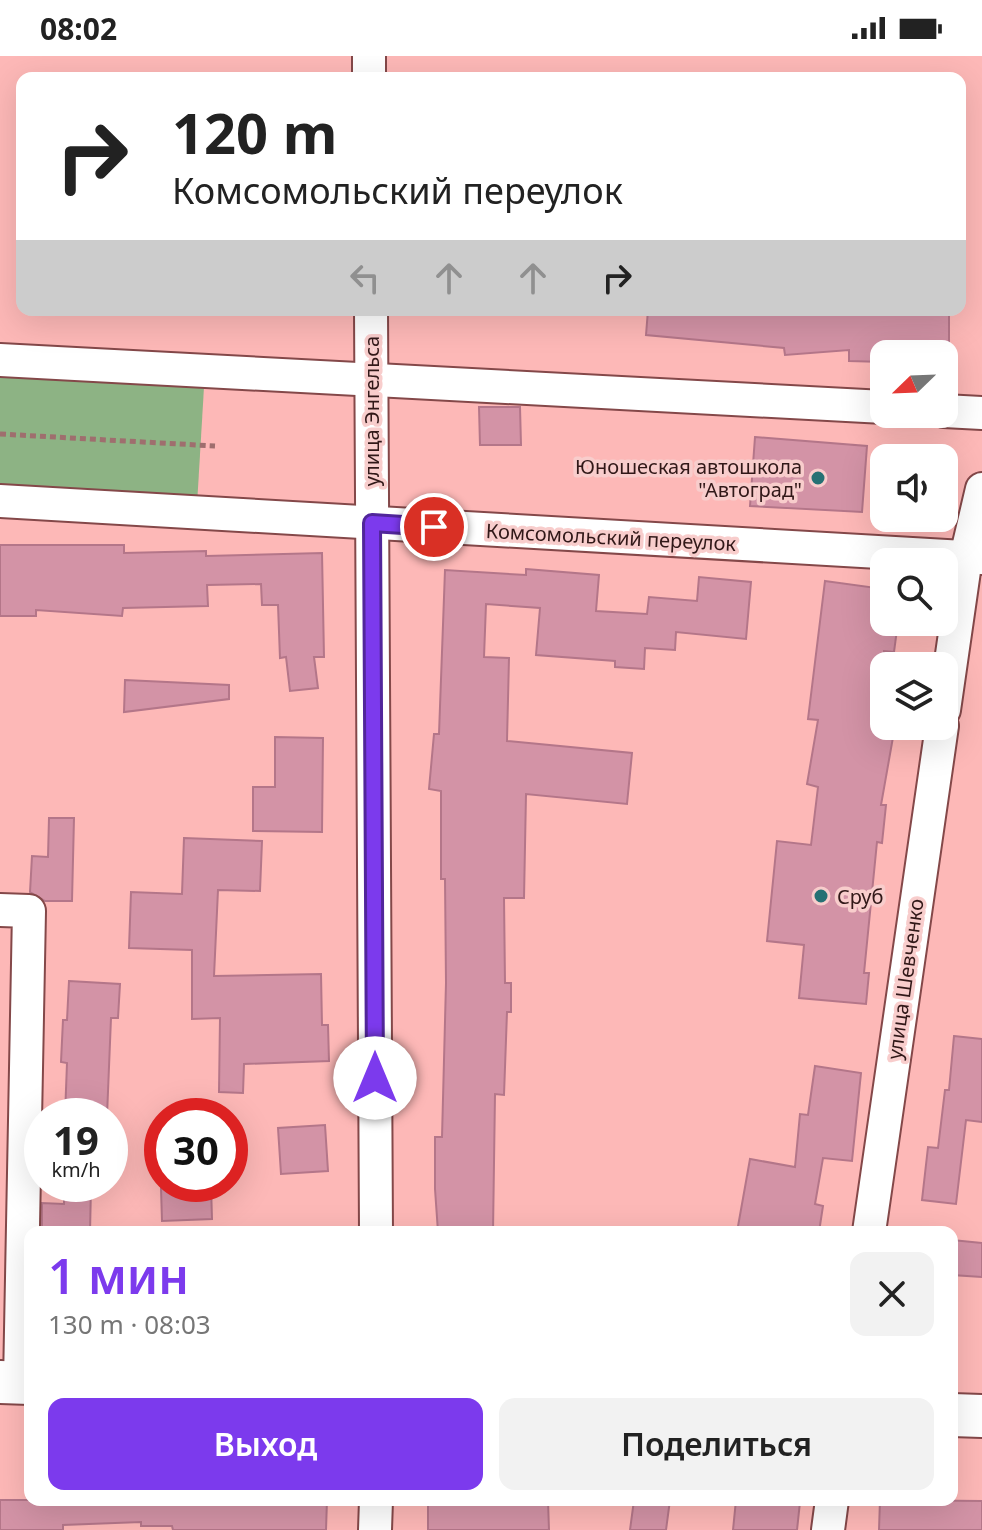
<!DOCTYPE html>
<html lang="ru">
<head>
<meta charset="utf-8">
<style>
	:root { --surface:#fff; --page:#f2f2f2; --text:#222; --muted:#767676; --accent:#7c3aed }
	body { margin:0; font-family:"Noto Sans",sans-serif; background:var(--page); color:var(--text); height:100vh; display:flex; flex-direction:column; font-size:30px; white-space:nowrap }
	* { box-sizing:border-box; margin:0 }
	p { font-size:26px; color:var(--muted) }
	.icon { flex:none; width:44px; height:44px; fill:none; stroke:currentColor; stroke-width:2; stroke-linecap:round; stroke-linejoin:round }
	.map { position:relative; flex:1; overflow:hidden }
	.details { position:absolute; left:24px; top:1170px; width:934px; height:280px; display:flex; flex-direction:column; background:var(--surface); border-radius:16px; box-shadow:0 8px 32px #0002 }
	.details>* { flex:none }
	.guide { position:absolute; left:16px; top:16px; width:950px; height:244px; border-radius:16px; box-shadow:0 8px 32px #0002; background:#fff; color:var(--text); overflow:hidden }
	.needle { width:52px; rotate:247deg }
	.fabs { position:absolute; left:870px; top:284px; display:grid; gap:16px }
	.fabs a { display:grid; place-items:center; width:88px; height:88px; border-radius:16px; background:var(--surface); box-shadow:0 8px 32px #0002; font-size:40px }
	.speed { position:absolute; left:24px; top:1042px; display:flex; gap:16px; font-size:40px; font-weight:700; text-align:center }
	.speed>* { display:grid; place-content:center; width:104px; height:104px; border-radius:50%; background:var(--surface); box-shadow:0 8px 32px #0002; line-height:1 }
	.speed small { font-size:20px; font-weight:400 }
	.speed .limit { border:12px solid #d22; background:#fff; color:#111 }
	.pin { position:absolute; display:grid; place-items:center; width:68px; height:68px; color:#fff; margin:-34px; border:4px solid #fff; border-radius:50%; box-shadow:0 2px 8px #0007 }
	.me { position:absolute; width:88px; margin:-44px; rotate:0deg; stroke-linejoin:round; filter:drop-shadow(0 0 6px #0008) }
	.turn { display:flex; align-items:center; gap:28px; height:168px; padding:0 24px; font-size:36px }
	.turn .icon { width:104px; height:104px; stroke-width:2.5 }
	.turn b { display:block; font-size:56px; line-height:68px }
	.lanes { display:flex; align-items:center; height:76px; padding:0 24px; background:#0003; justify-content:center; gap:40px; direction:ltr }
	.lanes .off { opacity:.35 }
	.round { display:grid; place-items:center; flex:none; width:84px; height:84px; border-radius:16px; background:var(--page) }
	.overview { display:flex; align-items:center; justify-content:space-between; height:136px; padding:0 24px }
	h1 { font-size:48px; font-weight:600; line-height:60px; color:var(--accent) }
	.action { display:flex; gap:16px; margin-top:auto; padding:16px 24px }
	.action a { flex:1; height:92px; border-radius:16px; background:var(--accent); color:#fff; font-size:32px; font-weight:600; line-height:92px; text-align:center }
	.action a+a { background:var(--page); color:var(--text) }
	.status { display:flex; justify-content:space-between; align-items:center; height:56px; padding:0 40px; background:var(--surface); direction:ltr }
	.status svg { height:22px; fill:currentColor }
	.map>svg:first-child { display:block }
	.green { fill:#8db384 }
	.building { fill:#d393a6; stroke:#b47689; stroke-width:2 }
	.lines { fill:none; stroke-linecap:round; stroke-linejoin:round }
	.minor-casing { stroke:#844849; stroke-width:36 }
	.major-casing { stroke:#844849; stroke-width:46 }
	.path { stroke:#9f6e6e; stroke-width:5; stroke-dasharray:6 4; stroke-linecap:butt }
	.minor { stroke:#fff; stroke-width:32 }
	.major { stroke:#fff; stroke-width:42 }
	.route-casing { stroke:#51269a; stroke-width:20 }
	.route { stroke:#7c3aed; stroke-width:14 }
	.poi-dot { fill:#267174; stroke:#f8cdcc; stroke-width:3 }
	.labels { text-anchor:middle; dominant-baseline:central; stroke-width:7; stroke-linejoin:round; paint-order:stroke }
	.street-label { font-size:20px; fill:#311818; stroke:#f8cdcc }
	.poi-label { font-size:20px; fill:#311818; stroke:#f8cdcc; text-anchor:end }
</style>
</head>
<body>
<div class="status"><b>08:02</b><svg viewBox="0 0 49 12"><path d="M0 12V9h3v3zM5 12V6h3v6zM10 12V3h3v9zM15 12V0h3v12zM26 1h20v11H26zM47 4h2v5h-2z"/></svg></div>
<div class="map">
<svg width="982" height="1474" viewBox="0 0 982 1474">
	<rect width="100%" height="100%" fill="#fdb8b7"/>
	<path class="green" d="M0,318l204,13 -7,118 -197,-12z"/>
	<g class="building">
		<path d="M648,254h183v2l82,2v-4h36v44h-65v8l-35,-1v-11l-64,5 -1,-7 -138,-13z"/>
		<path d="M479,351h41l1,38h-41z"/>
		<path d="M755,381l112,9 -5,66 -112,-6z"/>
		<path d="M0,489h124v8l82,-2v5l116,-3 2,104h-10l4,31 -28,3 -4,-34 -6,1 -2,-53h-16l-1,-21 -54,1 1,21 -85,2 -1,8 -86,-6v6h-36z"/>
		<path d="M526,513l73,6 -3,36 51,3 2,-17 48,4 2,-24 52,5 -5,57 -70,-7 -1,18 -30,-2 -1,21 -29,-2v-6l-79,-6 4,-47 -54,-4 -2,53 25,1 -2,83 125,12 -5,51 -101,-10 -2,104h-20l1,85h6v29h-4l-3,83 -9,-1 -2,138h-55l-3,-43v-52h7l4,-154 -1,-104h-4v-88l-12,-2 5,-55h5l6,-164 81,5z"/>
		<path d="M825,525l59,8v33h14l-4,30 -10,-1v75h11l-14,79h5l-4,38 -5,-1 -13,131h5l-3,31 -67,-6 5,-53 -37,-4 10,-100 34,4 7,-58 -11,-3 11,-64 -10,-1z"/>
		<path d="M125,624l104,5v14l-105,13z"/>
		<path d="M275,681l48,1 -1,94 -69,-1v-44h22z"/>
		<path d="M49,762h25l-2,83h-27l-15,-9 2,-36 16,1z"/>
		<path d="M184,782l78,3 -2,50 -42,-1 -4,86 107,-2 1,51h6l1,36 -85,3 -1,29 -24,-1 1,-74 -28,1v-69l-63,-2 2,-56 51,2z"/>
		<path d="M69,925l51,3 -2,34h-7l-4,98h-42l2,-53 -6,-1 2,-42h4z"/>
		<path d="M954,980l28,3v83l-16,-2 -10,84 -34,-4 6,-53 10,1 7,-58h4z"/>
		<path d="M815,1010l46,7 -9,88 -29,-3 -8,46 8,2 -4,26h-82l13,-73 45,8 5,-53 8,1z"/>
		<path d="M325,1069l3,46 -47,3 -3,-46z"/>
		<path d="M211,1130l1,33 -50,2 -1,-33z"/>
		<path d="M64,1131h27l-1,45h-48v-29l22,1z"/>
		<path d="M952,1184l30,3v34l-30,-2z"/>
		<path d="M0,1444h327l-1,30h-153l-1,-4h-31v-4l-78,3v5h-63z"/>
		<path d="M428,1444h120l1,30h-121z"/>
		<path d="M634,1444h36l-4,30h-36z"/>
		<path d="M736,1444l64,2 -3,28h-64z"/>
		<path d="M880,1444l102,1v29h-103z"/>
	</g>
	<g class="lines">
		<defs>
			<g id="minor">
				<path d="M369,0v22"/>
				<path d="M371,254l5,922"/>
				<path d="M0,304l884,47"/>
				<path d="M944,355l38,2"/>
				<path d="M0,445l982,57"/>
				<path d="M944,654l22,-153 16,-68"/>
				<path d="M0,854l29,1 -9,472"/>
				<path d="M869,1176l73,-506"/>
				<path d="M375,1474l1,-30"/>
				<path d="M828,1474l4,-30"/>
			</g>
			<g id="major">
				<path d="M0,1326l30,1"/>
				<path d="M952,1359l30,1"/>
			</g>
		</defs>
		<use href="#minor" class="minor-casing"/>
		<use href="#major" class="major-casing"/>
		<path class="path" d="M0,378l215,12"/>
		<use href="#minor" class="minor"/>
		<use href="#major" class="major"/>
	</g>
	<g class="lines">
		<defs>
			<path id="route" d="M375,1022l-3,-555 62,4"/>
		</defs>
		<use href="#route" class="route-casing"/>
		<use href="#route" class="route"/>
	</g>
	<g class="poi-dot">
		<circle cx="818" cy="422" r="8"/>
		<circle cx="821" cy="840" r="8"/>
	</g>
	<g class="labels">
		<g class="street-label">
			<text transform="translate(371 355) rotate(-90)">улица Энгельса</text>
			<text transform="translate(611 481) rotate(3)">Комсомольский переулок</text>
			<text transform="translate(905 923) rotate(-82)">улица Шевченко</text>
		</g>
		<g class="poi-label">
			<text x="802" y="410">Юношеская автошкола<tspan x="802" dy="23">"Автоград"</tspan></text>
			<text x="837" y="840" text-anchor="start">Сруб</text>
		</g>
	</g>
</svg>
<div class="fabs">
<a><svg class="needle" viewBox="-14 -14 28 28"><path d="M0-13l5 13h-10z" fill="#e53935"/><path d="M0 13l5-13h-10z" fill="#767676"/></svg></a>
<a><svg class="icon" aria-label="sound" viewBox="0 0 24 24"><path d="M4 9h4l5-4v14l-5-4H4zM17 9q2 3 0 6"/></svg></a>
<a><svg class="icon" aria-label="search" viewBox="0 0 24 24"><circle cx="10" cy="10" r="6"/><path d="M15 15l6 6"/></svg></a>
<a><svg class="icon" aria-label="layers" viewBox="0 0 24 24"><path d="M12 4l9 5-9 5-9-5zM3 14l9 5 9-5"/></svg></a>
</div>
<div class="speed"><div>19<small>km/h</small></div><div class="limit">30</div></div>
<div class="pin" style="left:434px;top:471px;background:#d93025"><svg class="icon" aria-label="arrive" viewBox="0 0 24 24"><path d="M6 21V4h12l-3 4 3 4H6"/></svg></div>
<svg class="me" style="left:375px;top:1022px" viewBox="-20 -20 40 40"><circle r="19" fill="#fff"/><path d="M0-13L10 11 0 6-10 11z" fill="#7c3aed"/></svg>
<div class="guide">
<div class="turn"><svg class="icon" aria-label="right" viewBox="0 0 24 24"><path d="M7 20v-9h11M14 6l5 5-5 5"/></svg><div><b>120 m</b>Комсомольский переулок</div></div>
<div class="lanes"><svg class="icon off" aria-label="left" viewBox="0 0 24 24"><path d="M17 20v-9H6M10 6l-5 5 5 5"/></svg><svg class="icon off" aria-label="ahead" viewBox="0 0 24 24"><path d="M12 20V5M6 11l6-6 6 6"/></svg><svg class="icon off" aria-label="ahead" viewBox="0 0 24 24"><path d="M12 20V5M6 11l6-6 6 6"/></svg><svg class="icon" aria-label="right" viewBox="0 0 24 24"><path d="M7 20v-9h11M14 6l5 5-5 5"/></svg></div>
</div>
<section class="details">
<div class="overview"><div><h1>1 мин</h1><p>130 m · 08:03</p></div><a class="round"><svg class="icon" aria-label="close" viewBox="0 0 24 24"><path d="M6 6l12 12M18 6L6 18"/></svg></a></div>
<div class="action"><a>Выход</a><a>Поделиться</a></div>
</section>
</div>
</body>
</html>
